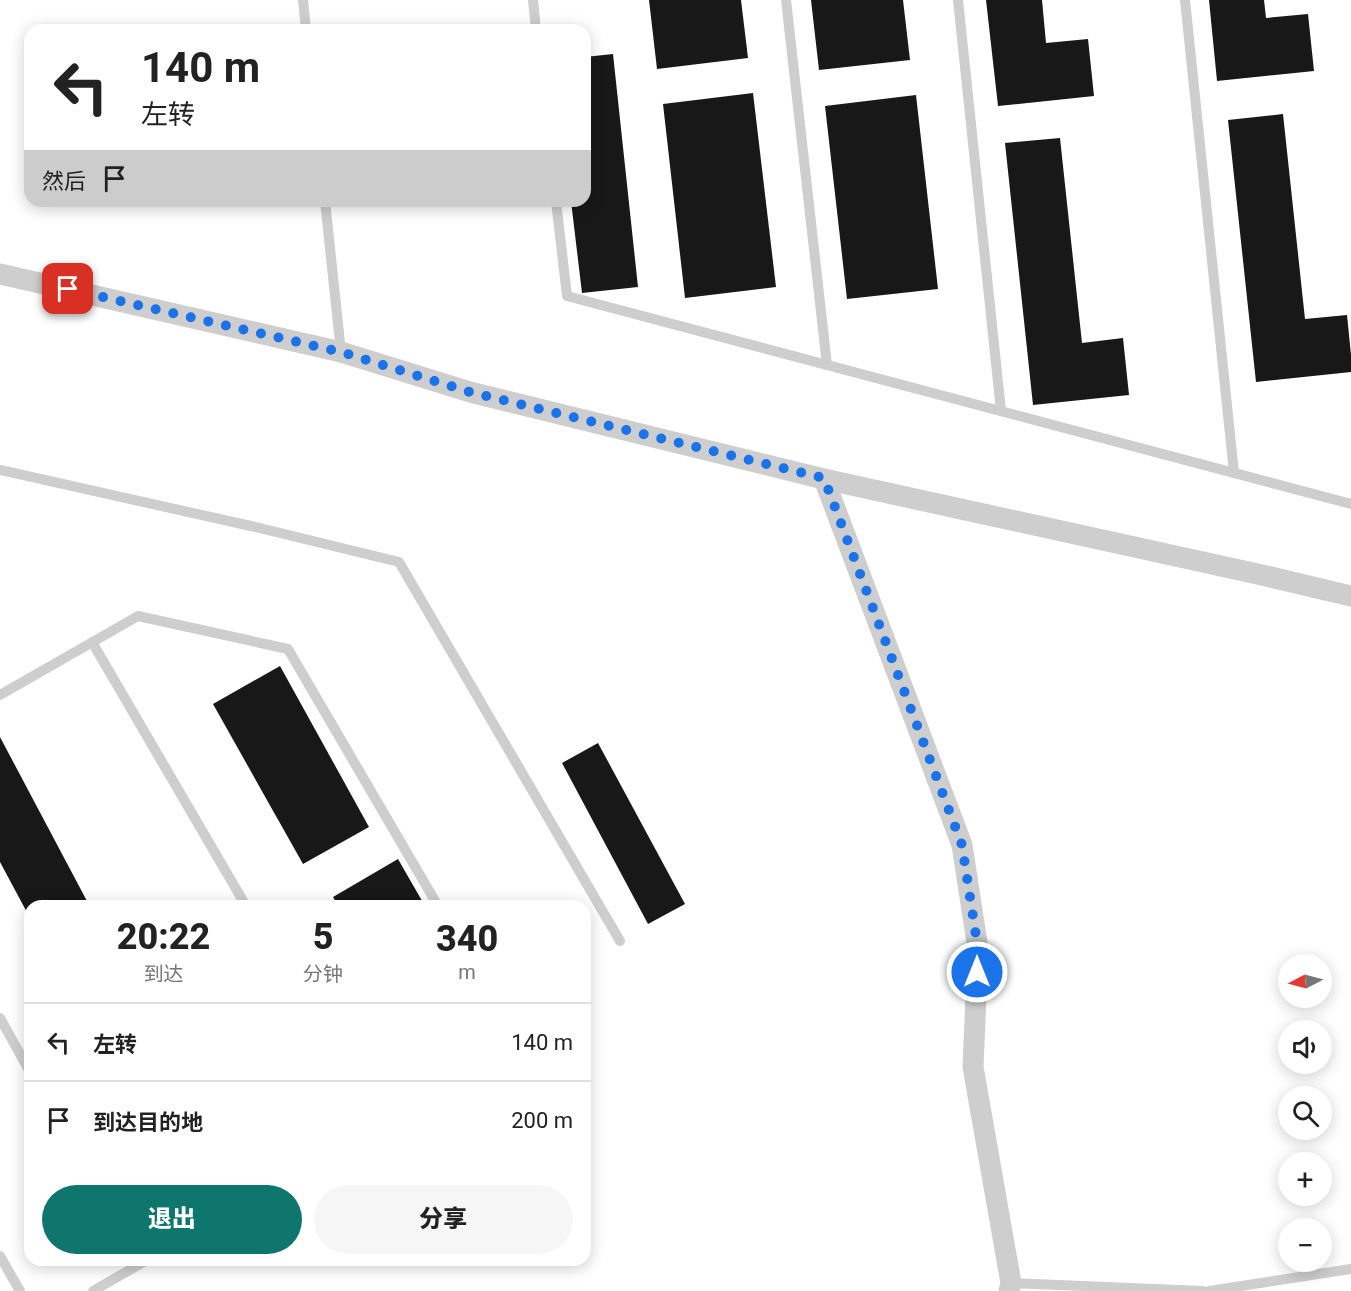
<!DOCTYPE html>
<html lang="zh">
<head>
<meta charset="utf-8">
<style>
	:root { --surface:#fff; --page:#f6f6f6; --text:#222; --muted:#767676; --line:#e0e0e0; --accent:#0f766e }
	body { margin:0; font-family:Roboto,"Noto Sans SC",sans-serif; background:var(--page); color:var(--text); height:100vh; display:flex; flex-direction:column; font-size:22px; white-space:nowrap }
	* { box-sizing:border-box; margin:0 }
	p { font-size:20px; color:var(--muted) }
	.icon { flex:none; width:33px; height:33px; fill:none; stroke:currentColor; stroke-width:2; stroke-linecap:round; stroke-linejoin:round }
	.map { position:relative; flex:1; overflow:hidden }
	.drawer { position:absolute; left:24px; top:900px; width:567px; height:366px; display:flex; flex-direction:column; background:var(--surface); border-radius:18px; box-shadow:0 3px 15px #0003 }
	.drawer>* { flex:none }
	.hud { position:absolute; left:24px; top:24px; width:567px; height:183px; border-radius:18px; box-shadow:0 3px 15px #0003; background:#fff; color:var(--text); overflow:hidden }
	.needle { width:39px; rotate:264deg }
	.buttons { position:absolute; left:1278px; top:954px; display:grid; gap:12px }
	.buttons a { display:grid; place-items:center; width:54px; height:54px; border-radius:50%; background:var(--surface); box-shadow:0 3px 15px #0003; font-size:30px }
	.pin { position:absolute; display:grid; place-items:center; width:51px; height:51px; color:#fff; margin:-26px; border-radius:12px; box-shadow:0 3px 9px #0006 }
	.me { position:absolute; width:66px; margin:-33px; rotate:0deg; stroke-linejoin:round; filter:drop-shadow(0 0 4px #0008) }
	.turn { display:flex; align-items:center; gap:21px; height:126px; padding:0 18px; font-size:27px }
	.turn .icon { width:78px; height:78px; stroke-width:2.5 }
	.turn b { display:block; font-size:42px; line-height:51px }
	.then { display:flex; align-items:center; height:57px; padding:0 18px; background:#0003; gap:12px; font-size:22px }
	.eta { display:flex; justify-content:space-evenly; align-items:center; height:102px; text-align:center }
	.eta b { font-size:36px; font-weight:800; line-height:42px }
	.primary-button { display:flex; gap:12px; margin-top:auto; padding:12px 18px }
	.primary-button a { flex:1; height:69px; border-radius:36px; background:var(--accent); color:#fff; font-size:24px; font-weight:800; line-height:69px; text-align:center }
	.primary-button a+a { background:var(--page); color:var(--text) }
	ul { padding:0; list-style:none }
	li { display:flex; align-items:center; gap:18px; height:78px; padding:0 18px; border-top:2px solid var(--line) }
	li div { flex:1 }
	li b { display:block; font-size:22px }
	li em { font-style:normal }
	.map>svg:first-child { display:block }
	.building { fill:#181818 }
	.lines { fill:none; stroke-linecap:round; stroke-linejoin:round }
	.service { stroke:#cecece; stroke-width:10 }
	.minor { stroke:#cecece; stroke-width:21 }
	.route { stroke:#1a73e8; stroke-width:10; stroke-dasharray:0 18 }
</style>
</head>
<body>
<div class="map">
<svg width="1351" height="1291" viewBox="0 0 1351 1291">
	<rect width="100%" height="100%" fill="#fff"/>
	<g class="building">
		<path d="M649,0h92l7,58 -91,11z"/>
		<path d="M811,0h92l7,60 -91,10z"/>
		<path d="M986,0h56l4,43 42,-4 6,57 -96,10z"/>
		<path d="M1209,0h55l2,18 42,-4 6,57 -97,10z"/>
		<path d="M613,54l25,233 -56,6 -11,-92h14v-144z"/>
		<path d="M753,93l23,194 -91,11 -22,-194z"/>
		<path d="M916,95l22,194 -91,10 -22,-193z"/>
		<path d="M1283,114l22,205 42,-4 4,40v17l-95,10 -28,-262z"/>
		<path d="M1060,138l22,205 41,-5 6,57 -96,10 -28,-262z"/>
		<path d="M280,666l89,161 -66,37 -90,-160z"/>
		<path d="M0,737l88,166 -6,3h-52v12l-30,-56z"/>
		<path d="M598,743l87,161 -37,20 -86,-161z"/>
		<path d="M398,859l27,47h-87l-5,-9z"/>
	</g>
	<g class="lines">
		<g class="service">
			<path d="M303,0l3,30"/>
			<path d="M533,0l3,30"/>
			<path d="M786,0l41,365"/>
			<path d="M958,0l43,411"/>
			<path d="M1185,0l49,473"/>
			<path d="M325,201l16,151"/>
			<path d="M556,201l11,95 784,208"/>
			<path d="M0,470l251,56 148,36 221,379"/>
			<path d="M92,642l154,264"/>
			<path d="M0,695l138,-79 150,33 150,257"/>
			<path d="M0,1018l30,54"/>
			<path d="M0,1256l20,35"/>
			<path d="M1011,1283l192,8"/>
			<path d="M93,1291l54,-31"/>
			<path d="M1209,1291l142,-22"/>
		</g>
		<g class="minor">
			<path d="M0,274l341,78 129,40 354,87 438,96 89,21"/>
			<path d="M824,479l138,366 16,104 -5,118 38,216 -2,8"/>
		</g>
	</g>
	<g class="lines">
		<path class="route" d="M68,289l273,63 129,40 354,86 138,367 16,104 -1,23"/>
	</g>
</svg>
<div class="buttons">
<a><svg class="needle" viewBox="-14 -14 28 28"><path d="M0-13l5 13h-10z" fill="#e53935"/><path d="M0 13l5-13h-10z" fill="#767676"/></svg></a>
<a><svg class="icon" aria-label="sound" viewBox="0 0 24 24"><path d="M4 9h4l5-4v14l-5-4H4zM17 9q2 3 0 6"/></svg></a>
<a><svg class="icon" aria-label="search" viewBox="0 0 24 24"><circle cx="10" cy="10" r="6"/><path d="M15 15l6 6"/></svg></a>
<a>+</a>
<a>−</a>
</div>
<div class="pin" style="left:68px;top:289px;background:#d93025"><svg class="icon" aria-label="arrive" viewBox="0 0 24 24"><path d="M6 21V4h12l-3 4 3 4H6"/></svg></div>
<svg class="me" style="left:977px;top:972px" viewBox="-20 -20 40 40"><circle r="17" fill="#1a73e8" stroke="#fff" stroke-width="3"/><path d="M0-11L8 9 0 5-8 9z" fill="#fff"/></svg>
<div class="hud">
<div class="turn"><svg class="icon" aria-label="left" viewBox="0 0 24 24"><path d="M17 20v-9H6M10 6l-5 5 5 5"/></svg><div><b>140 m</b>左转</div></div>
<div class="then">然后<svg class="icon" aria-label="arrive" viewBox="0 0 24 24"><path d="M6 21V4h12l-3 4 3 4H6"/></svg></div>
</div>
<section class="drawer">
<div class="eta">
<div><b>20:22</b><p>到达</p></div>
<div><b>5</b><p>分钟</p></div>
<div><b>340</b><p>m</p></div>
</div>
<ul>
<li><svg class="icon" aria-label="left" viewBox="0 0 24 24"><path d="M17 20v-9H6M10 6l-5 5 5 5"/></svg><div><b>左转</b></div><em>140 m</em></li>
<li><svg class="icon" aria-label="arrive" viewBox="0 0 24 24"><path d="M6 21V4h12l-3 4 3 4H6"/></svg><div><b>到达目的地</b></div><em>200 m</em></li>
</ul>
<div class="primary-button"><a>退出</a><a>分享</a></div>
</section>
</div>
</body>
</html>
